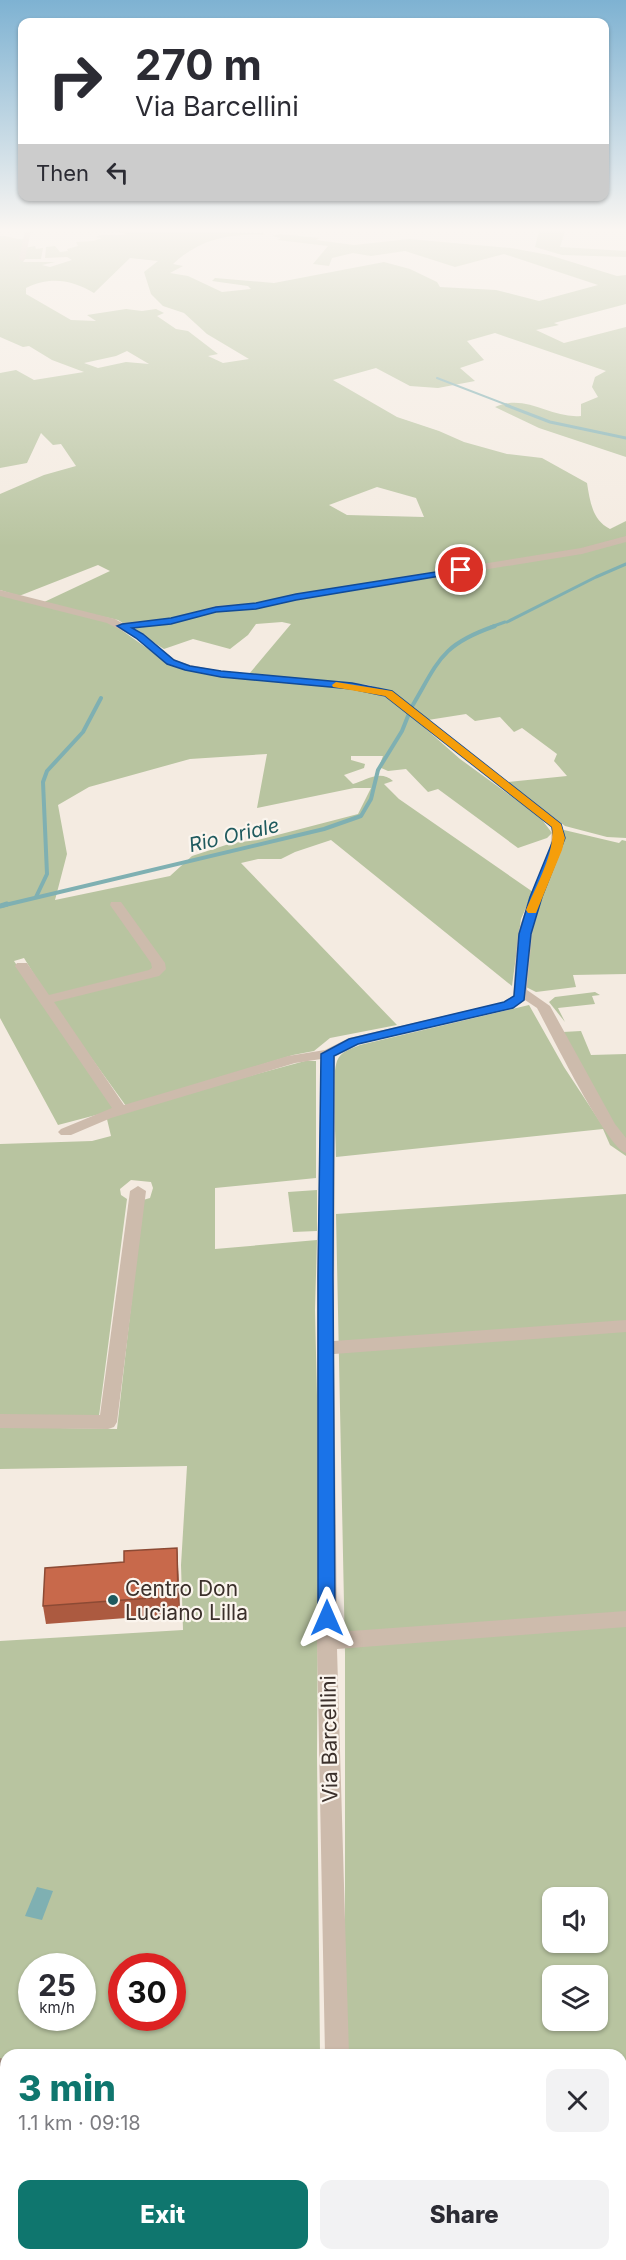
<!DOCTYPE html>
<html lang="en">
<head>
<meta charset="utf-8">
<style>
	:root { --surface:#fff; --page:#f2f2f3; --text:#2b2b33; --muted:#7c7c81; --accent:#0f766e }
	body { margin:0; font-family:Inter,sans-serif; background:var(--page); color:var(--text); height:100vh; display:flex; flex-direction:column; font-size:22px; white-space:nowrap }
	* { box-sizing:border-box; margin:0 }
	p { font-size:20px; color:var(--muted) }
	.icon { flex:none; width:33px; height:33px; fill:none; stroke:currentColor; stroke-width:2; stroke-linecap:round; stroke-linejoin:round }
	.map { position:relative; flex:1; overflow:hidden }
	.sheet { position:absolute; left:0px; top:2049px; width:627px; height:212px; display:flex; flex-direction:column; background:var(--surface); border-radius:18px 18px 0 0; box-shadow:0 2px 4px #0004 }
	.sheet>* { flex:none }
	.banner { position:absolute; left:18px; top:18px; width:591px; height:183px; border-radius:12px; box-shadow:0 2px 4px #0004; background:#fff; color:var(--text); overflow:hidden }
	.tools { position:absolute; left:542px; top:1887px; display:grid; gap:12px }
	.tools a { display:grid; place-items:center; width:66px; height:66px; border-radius:12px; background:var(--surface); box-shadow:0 2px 4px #0004; font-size:30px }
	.speed { position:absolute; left:18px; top:1953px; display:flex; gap:12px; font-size:30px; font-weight:700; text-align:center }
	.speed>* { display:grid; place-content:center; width:78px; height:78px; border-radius:50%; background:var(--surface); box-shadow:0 2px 4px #0004; line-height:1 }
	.speed small { font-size:15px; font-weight:400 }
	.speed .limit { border:9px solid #d22; background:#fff; color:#111 }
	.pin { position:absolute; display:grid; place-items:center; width:51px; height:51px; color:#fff; margin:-26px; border:3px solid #fff; border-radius:50%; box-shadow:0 2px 6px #0007 }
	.me { position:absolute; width:66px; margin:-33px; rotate:0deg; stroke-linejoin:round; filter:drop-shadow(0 0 4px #0008) }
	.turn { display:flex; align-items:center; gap:21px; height:126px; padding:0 18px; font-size:27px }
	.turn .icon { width:78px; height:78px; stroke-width:2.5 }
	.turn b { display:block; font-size:42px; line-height:51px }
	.then { display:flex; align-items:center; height:57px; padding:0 18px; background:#0003; gap:12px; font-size:22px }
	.round { display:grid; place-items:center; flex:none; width:63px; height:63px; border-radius:12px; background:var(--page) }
	.head { display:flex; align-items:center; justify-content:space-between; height:102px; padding:0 18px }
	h1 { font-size:36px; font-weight:800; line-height:45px; color:var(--accent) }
	.cta { display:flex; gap:12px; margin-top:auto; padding:12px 18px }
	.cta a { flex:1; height:69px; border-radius:12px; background:var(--accent); color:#fff; font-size:24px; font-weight:800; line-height:69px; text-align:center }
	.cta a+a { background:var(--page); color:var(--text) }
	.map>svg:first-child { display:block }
	.green { fill:#b8c4a0; fill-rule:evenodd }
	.water { fill:#7fb0b2 }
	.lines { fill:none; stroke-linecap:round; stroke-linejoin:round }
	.stream-far3 { stroke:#7fb0b2; stroke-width:2 }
	.stream-far2 { stroke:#7fb0b2; stroke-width:3 }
	.stream-far1 { stroke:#7fb0b2; stroke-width:4 }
	.stream { stroke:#7fb0b2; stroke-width:5 }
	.street { fill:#cdbbac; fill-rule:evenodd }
	.secondary { fill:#a18a7d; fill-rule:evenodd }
	.wall { fill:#ac5a40 }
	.shaded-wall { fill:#8c4a34 }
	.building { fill:#c8694b; stroke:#8c4a34; stroke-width:1.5 }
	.route { fill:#1a73e8; stroke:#114b97; stroke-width:1.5 }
	.slow { fill:#f59e0b }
	.poi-dot { fill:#1f5a5e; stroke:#fbf5ee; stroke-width:2 }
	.labels { text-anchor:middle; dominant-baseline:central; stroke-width:4.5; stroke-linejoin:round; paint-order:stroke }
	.water-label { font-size:20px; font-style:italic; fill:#1f5a5e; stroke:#fbf5ee }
	.near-poi-label { font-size:21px; fill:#3b302b; stroke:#fbf5ee; text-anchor:start }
	.near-street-label { font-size:21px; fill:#3b302b; stroke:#fbf5ee }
</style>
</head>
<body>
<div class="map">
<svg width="626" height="2260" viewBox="0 0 626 2260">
	<rect width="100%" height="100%" fill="#f4ebe1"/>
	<g class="green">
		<path d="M114,231l149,2 1,2c-34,-2 -65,4 -91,29l10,2 -13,7 18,3 34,16 29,-3 -3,-3 -36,-5 3,-3 59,5 110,-21 26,7 27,13 3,5 56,3 43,11 59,-16 -94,-31 -49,13 -50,-16 -34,5 -18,-3 -21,5 -3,8 -16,-2 15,-18 -51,-6 4,-2 -9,-2 8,-2 40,4 -4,2 38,5 55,-6 102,9 38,7 68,21 9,-1v29l-72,19 5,2 -23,5 28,13 62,-16v130l-87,-29 -44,-21c31,-14 56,12 86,9v-12l17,-7 -6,-10 3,-10 11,-6 -111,-38 -28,8 17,19 -24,8 15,13 -37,7 -28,-2 -34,-18 -43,12 64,37 42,14 25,11 43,12 35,4 45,25c3,18 5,37 23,46l16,-8v317l-19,-1 -42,-11 -58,-44 60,-6 -13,-15 3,-7 -35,-26 -8,4 -14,-15 -25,4 -9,-7 -38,6 -11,-5 -9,-12 -16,-11 -24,-7 -119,-11 42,-50 -9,-2 -26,2 -8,11 -18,14 -37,-10 -29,10 -46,-29 -76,-17 68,-32 -12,-6 -79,31 -19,-6v-96l44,-19 32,-9 -15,-22 -8,1 -12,-12 -14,30 -27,5v-95l16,-3 18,10 50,-8 -32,-12 -23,-14 -6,1 -23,-10v-101c8,-1 14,4 24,3v9l11,-2 1,3 7,-1 -2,11h-16l-2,3h32l-13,3 8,2 22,-7 -5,-3 -22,1 1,-11 9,-1 5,6 8,-1 -1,-2 11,-3 -2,-4 17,-1 9,-3 -7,-1c11,-4 20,0 31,-3zM130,258l28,3 -14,11 7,22 12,12 21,7 23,21 42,25 -26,4 -15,-7 10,-2 -30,-23 -12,-2 -19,-13 7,-3 -8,-4 -14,2 -16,-2 -39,6 9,6 -25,-1 -45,-26v-6c24,-12 46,-8 68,5zM127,351l22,13 -23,-2 -28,6 -14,-5 32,-7zM377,487l39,11 8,19 -77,-2 -18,-10z"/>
		<path d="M539,231h26l-5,16 66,4v6l-64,-2 -27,-8z"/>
		<path d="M0,595l110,27 58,41 17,6 169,19 38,11 68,60 80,58 12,16 -5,5 -29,10 -80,-59 -10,3 -22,-23 -18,2 -9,-4 4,-11h-32v4l14,4 -1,4 -20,7 9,9c12,-3 27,-15 40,-3l-9,3 15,15 134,93 -12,27 -9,67 -181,-146 -36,12 -14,7h-23l-17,4 156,162 -67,13 -16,13 -21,4 -167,51 -75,-104 -27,-44 -10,3 101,149 -57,15 -58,-107zM267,754l-10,54 97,-20h17l-13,26 -100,26 -26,3 -40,13 -22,20 -115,24 12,-46 -9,-49 31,-18 101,-28z"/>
		<path d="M564,830l55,13 3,-3 4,1v133l-53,1 3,12 -40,5 -10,-5 2,-51 31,-85z"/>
		<path d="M595,992l5,3 -8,1 3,8 -37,4 7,14 -16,-20 6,-5z"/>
		<path d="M529,1005l35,62 40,61 9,-3 -50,-93 18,-1 10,24 35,-1v102l-16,-11 -7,-16 -267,28c0,-22 -5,-79 1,-96 4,-10 14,-12 23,-16z"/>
		<path d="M305,1061h11v117l-101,10v61l102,-9 -2,70 4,172 -2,273 3,300h-314v14l-6,-6v-422l183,-11 -2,-65 6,-99 -187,3v-42l117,2 26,-229 7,-2 3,-10 -2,-6 -20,-2 -11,9 1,6 6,4 -28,217 -99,-1v-271l92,-3 19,-5 -5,-21zM32,1966h50v52h-50zM122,1966h50v52h-50z"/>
		<path d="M317,1190v41l-24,1 -5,-40z"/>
		<path d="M626,1194v991l-5,1v-131h-276v-403l-9,-438zM552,1898h45v44h-45zM552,1976h45v44h-45z"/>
	</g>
	<path class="water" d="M37,1887l16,4 -11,29 -17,-4z"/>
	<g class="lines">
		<path class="stream-far3" d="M437,378l73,28"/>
		<g class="stream-far2">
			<path d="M506,405l44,17 76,16"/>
			<path d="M507,622l89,-45 30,-13"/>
			<path d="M491,627l14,-5"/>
		</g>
		<g class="stream-far1">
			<path d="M411,708c28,-47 29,-63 84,-82"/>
			<path d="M36,897l11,-23 -4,-92 4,-11 36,-39 18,-34"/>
			<path d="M1,906l323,-77 37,-13 10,-17 7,-29 24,-39 8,-20"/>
		</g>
		<path class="stream" d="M0,906l7,-2"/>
		<g class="street">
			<path d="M25,231h6l-6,28 -3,2 -3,-2z"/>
			<path d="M626,536v6l-44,12 -286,46 -40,9 -40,3 -45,12 -39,4 12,6 31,26 15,5 31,6 131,12 40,8 169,132 4,15 -3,12 -20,47 -10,37 -5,56 23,16 65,118 11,14v15c-19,-5 -76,-121 -89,-145l-12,-8 -11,8 -155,36 -24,12 -1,285 292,-21v12l-292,22 3,278 289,-21v16l-289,22 12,406h-24l-8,-414v-365l4,-217 -26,4 -184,55 -40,17h-10l-3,-3 3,-3 51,-21 -97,-142 2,-3h10l22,32 100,-25 3,-2 -1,-5 -41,-58 1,-3h10l44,61 1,6 -7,7 -105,26 70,103 164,-49 37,-6 24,-12 155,-36 9,-6c2,-20 2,-41 5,-61 6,-33 38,-78 33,-108l-166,-131 -33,-7 -131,-12 -37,-7 -17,-6 -31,-26 -29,-15 -107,-27v-6l115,29 7,4 49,-5 45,-12 40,-3 40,-9 285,-46z"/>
			<path d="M138,1186l8,5 -29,231 -3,5 -6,2 -108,-1v-14l100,1 30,-224z"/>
			<rect x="330" y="2254" width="26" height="6"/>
			<path d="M441,2254h26l1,6h-26z"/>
		</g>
		<g class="secondary">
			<path d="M0,2058l6,2v28l-6,-2z"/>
			<path d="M175,2254h30l2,6h-29z"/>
		</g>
	</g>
	<path class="wall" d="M177,1548l3,66 -134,10 -3,-18 81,-44z"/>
	<path class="shaded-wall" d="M177,1548l1,17 2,49 -2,-18z"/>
	<path class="building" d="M177,1548l1,48 -135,10 2,-38 79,-6v-11z"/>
	<linearGradient id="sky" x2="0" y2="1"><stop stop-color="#7eb2d2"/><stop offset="0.42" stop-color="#faf6f2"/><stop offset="1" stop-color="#faf6f2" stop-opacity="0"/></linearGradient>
	<rect width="626" height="547" fill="url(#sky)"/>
	<path class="route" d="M461,568l4,2 -1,2 -168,28 -40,9 -40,3 -45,12 -39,4 11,6 31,26 16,6 31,5 131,12 40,8 169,133 4,14 -23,59 -11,37 -7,66 -11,8 -155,36 -24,12 -1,220 2,342 -2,5 -6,3 -7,-3 -2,-5v-342l3,-222 28,-15 155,-37 10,-6 5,-62 11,-37 24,-59 -2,-11 -167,-131 -33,-7 -131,-12 -36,-7 -18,-6 -31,-26 -19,-12 5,-2 49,-6 45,-11 40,-4 40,-9z"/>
	<path class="slow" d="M336,682l56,9 169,133 4,14 -3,12 -26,63h-8l-2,-3c9,-22 30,-59 26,-83l-167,-131 -52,-9 -1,-2z"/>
	<circle class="poi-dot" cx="113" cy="1600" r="6"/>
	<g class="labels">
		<g class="water-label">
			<text transform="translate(234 835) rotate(-13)">Rio Oriale</text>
		</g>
		<g class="near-poi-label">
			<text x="125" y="1588">Centro Don<tspan x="125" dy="24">Luciano Lilla</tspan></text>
		</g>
		<g class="near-street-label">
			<text transform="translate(329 1739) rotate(-91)">Via Barcellini</text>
		</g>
	</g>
</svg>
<div class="tools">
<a><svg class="icon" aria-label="sound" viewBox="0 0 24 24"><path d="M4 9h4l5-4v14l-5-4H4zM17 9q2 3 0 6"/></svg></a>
<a><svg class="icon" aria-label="layers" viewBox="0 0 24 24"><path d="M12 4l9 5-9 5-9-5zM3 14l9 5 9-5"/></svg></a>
</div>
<div class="speed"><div>25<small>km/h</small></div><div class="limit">30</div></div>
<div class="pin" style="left:461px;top:570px;background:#d93025"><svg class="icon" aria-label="arrive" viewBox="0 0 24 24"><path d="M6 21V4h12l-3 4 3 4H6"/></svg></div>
<svg class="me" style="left:327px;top:1618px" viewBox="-20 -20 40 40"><path d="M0-17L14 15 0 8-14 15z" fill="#1a73e8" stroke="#fff" stroke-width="4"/></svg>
<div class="banner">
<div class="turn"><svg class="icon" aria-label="right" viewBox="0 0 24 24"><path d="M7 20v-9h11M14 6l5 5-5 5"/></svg><div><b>270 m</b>Via Barcellini</div></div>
<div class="then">Then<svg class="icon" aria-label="left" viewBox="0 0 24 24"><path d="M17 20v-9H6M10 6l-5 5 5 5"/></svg></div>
</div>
<section class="sheet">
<div class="head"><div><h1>3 min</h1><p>1.1 km · 09:18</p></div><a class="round"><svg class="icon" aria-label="close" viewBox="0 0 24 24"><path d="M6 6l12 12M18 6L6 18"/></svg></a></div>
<div class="cta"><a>Exit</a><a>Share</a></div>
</section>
</div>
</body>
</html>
